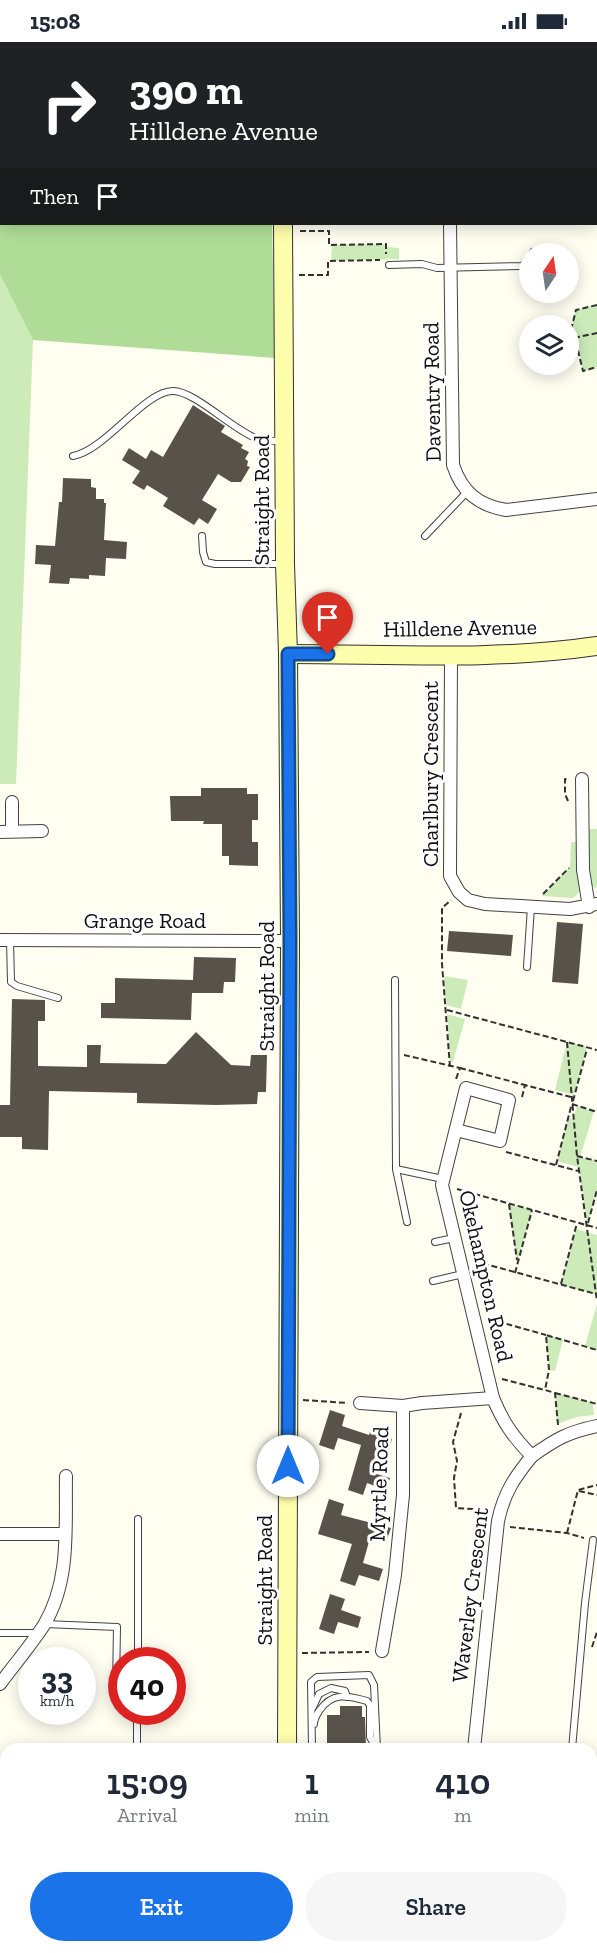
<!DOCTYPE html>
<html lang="en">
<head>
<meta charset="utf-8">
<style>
	:root { --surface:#fff; --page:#f6f6f7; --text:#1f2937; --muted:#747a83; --accent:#1a73e8 }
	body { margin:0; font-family:"Zilla Slab",serif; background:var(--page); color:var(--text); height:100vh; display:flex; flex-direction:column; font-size:22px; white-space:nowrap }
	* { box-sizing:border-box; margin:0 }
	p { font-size:20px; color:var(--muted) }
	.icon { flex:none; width:33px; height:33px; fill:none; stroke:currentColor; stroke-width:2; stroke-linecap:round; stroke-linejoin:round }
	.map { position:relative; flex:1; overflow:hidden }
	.panel { position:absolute; left:0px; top:1701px; width:597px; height:210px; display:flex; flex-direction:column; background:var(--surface); border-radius:18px 18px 0 0; box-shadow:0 3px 15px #0003 }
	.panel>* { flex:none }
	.guide { position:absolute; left:0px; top:0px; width:597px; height:183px; box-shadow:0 3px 15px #0003; background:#202124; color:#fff; overflow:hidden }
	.needle { width:39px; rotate:13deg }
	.fabs { position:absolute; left:519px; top:201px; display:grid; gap:12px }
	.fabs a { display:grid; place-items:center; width:60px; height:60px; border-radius:50%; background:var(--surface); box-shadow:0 3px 15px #0003; font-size:30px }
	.speed { position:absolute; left:18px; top:1605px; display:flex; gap:12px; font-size:30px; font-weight:700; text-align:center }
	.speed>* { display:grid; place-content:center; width:78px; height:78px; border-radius:50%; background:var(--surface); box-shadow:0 3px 15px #0003; line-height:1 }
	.speed small { font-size:15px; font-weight:400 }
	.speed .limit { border:9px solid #d22; background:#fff; color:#111 }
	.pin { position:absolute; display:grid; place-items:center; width:51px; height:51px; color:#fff; margin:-62px -26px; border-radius:50% 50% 50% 0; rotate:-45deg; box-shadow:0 0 6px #0007 }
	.pin .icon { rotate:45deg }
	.me { position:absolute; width:66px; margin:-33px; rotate:0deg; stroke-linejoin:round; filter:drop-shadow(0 0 4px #0008) }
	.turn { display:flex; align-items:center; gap:21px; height:126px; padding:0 30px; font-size:27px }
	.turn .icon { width:78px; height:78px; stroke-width:2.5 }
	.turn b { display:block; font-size:42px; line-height:51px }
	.then { display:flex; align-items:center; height:57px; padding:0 30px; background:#0003; gap:12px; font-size:22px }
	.eta { display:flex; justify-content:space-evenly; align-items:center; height:102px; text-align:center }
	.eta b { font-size:36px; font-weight:600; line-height:42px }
	.action { display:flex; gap:12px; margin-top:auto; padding:12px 30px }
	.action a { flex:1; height:69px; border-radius:36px; background:var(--accent); color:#fff; font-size:24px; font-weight:600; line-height:69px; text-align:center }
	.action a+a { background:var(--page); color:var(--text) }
	.status { display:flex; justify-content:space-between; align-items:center; height:42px; padding:0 30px; background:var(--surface); direction:ltr }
	.status svg { height:16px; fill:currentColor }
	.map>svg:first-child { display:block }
	.green { fill:#cdebb9 }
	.forest { fill:#afdd98 }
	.building { fill:#58524b }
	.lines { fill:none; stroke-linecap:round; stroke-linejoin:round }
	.lane-casing { stroke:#424242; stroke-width:8 }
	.street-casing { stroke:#424242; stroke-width:14 }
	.secondary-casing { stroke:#313131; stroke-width:20 }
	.path { stroke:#313131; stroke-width:2; stroke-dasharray:6 3; stroke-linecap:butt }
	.lane { stroke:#fff; stroke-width:6 }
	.street { stroke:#fff; stroke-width:12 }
	.secondary { stroke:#feffac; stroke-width:18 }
	.route-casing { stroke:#114b97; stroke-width:15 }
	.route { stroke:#1a73e8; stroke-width:10 }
	.labels { text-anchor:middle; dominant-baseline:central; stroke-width:6; stroke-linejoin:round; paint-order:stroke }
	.street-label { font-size:22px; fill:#0f0f0f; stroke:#fff }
</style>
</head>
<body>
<div class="status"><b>15:08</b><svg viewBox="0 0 49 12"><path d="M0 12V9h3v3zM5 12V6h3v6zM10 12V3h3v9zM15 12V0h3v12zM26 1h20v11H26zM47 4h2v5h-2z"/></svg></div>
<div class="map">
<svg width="597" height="1911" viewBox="0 0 597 1911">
	<rect width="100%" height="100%" fill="#fffef1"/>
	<g class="green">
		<path d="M0,0h193l-191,2 -1,82z"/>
		<path d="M386,202l1,3 12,1v11l-68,2 1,-16z"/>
		<path d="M0,233l33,65 -17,444h-16z"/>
		<path d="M597,263v62l-14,4 -10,-48 3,-13z"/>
		<path d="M587,787h10v60l-6,-4z"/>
		<path d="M571,800h8l3,47 -9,9 -31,-2 28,-29z"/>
		<path d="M444,934l24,4 -7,29 -15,-4z"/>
		<path d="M447,972l18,5 -12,43 -3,-1z"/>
		<path d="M567,1000l20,5 -13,48 -19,-5z"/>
		<path d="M577,1064l17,5 -14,46 17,4v29l-10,35 -8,-58 -22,-6 11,-43 5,1z"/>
		<path d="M509,1162l23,6 -15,53z"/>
		<path d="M576,1187l21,6v65l-1,-6 -35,-9z"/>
		<path d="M597,1262v46l-12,-4z"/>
		<path d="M546,1293l17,5 -8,31 -6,-1z"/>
		<path d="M555,1351l38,10 1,12 -17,2 -20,7z"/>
		<path d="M539,1905h29l24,6h-54z"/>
	</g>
	<path class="forest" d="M0,84l2,98h270l3,134 -242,-18 -33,-65z"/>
	<g class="building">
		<path d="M193,363l32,21 -4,6 22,13 -2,3 8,4 -4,7 3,2 -1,5 3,1 -9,15h-10l-13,-8 -16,26 15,9 -9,15 -9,-6 -5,7 -31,-19 5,-8 -21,-13 -3,5 -12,-7 8,-12 -18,-11 7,-12 17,11 5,-9 12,7z"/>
		<path d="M63,436l28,1v8l5,1v11h8v4h2l-2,37 23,2 -1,17 -20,-1 -1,18 -16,-1v4l-19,-1 -1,6 -20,-1 2,-18 -16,-1 1,-19 19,1 4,-44h3z"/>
		<path d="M201,746h46v6h11v26h-6v22h6v24l-29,-1v-9h-7v-32h-19l1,-3h-33l-1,-25h31z"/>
		<path d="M557,880l26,2 -5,60 -26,-2z"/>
		<path d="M449,889l64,4 -2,21 -64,-5z"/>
		<path d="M194,915l42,1 -1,24h-11l-1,11h-31l-1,27 -90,-2v-15h14v-25l78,2z"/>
		<path d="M12,957l33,1v21h-7v45l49,1v-22h14l-1,18 66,1 30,-32 35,33 19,1 1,-11h16l-1,37h-8l-1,12 -41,1 -79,-2v-10l-88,-2 -1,59 -26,-1v-12h-22v-32h10z"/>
		<path d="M330,1368l15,5 -3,11 27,9 1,-3 22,7 -4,15 -11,-4 -7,22 20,6 -4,12 -19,-7 -4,12 -15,-5 13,-45 -23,-7 -4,12 -15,-5z"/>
		<path d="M329,1457l15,5 -3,11 50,13 -5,14 -16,-4 -7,25 20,6 -4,12 -20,-6 -4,11 -15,-5 12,-37 -34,-10z"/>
		<path d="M330,1552l15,5 -4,11 20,7 -3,11 -20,-6 -4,12 -15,-5z"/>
		<path d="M340,1664h22v11h3l1,32h-39v-34h13z"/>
	</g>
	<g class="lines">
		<defs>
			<g id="lane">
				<path d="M532,212l1,-2"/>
				<path d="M389,223l33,-1 15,4 85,-2 8,-8"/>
				<path d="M73,414c33,-6 71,-65 100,-65 22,0 61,40 85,48 7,2 15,2 23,2"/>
				<path d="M202,494l1,16 3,10 9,2h69"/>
				<path d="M425,494l42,-44"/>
				<path d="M10,898l1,42 6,4 41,12"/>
				<path d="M527,925l4,-60"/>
				<path d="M395,938l1,189 47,10"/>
				<path d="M396,1127l11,53"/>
				<path d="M435,1200l19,-4"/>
				<path d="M433,1239l30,-7"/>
				<path d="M45,1582l72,3 -1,59"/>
				<path d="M0,1591h37"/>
				<path d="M138,1618v-141"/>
				<path d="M313,1665l6,-13 12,-6 14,3 2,6"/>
				<path d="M314,1682c0,-5 2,-8 5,-13 13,-19 27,-16 48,-10l3,4v32l6,11"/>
				<path d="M137,1707v-37"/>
				<path d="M312,1707l-1,-67 6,-5 52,-2 5,10 3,64"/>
				<path d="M572,1707l13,-146 8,-63"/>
				<path d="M137,1911v-6"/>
			</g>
			<g id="street">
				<path d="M446,0v2"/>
				<path d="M596,126h1"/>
				<path d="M450,182l3,241c9,27 25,40 53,45l91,-11"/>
				<path d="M451,614l-1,220 9,16 9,8 17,4 85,5 27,-5"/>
				<path d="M582,737l1,91 6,37"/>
				<path d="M12,789v-29"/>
				<path d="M0,790l42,-1"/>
				<path d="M0,898l290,1"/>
				<path d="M456,1088l44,11 9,-41 -43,-12 -24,97 51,213"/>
				<path d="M360,1361l43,3"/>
				<path d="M0,1492h65"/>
				<path d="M382,1609l13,-76 8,-80v-89l19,-3 71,-5c10,24 20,39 39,58 24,-17 36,-24 65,-30"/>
				<path d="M0,1642c14,-19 31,-39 44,-59 27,-45 21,-99 22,-149"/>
				<path d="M474,1707l24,-228c6,-28 16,-43 34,-65"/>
				<path d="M591,1742l6,-6"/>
				<path d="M591,1843l6,-1"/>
				<path d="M395,1911v-6"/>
			</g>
			<g id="secondary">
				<path d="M281,0v2"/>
				<path d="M283,182l2,340 3,90 2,287 -3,808"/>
				<path d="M288,612c103,0 207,7 309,-8"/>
				<path d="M286,1911v-6"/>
			</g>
		</defs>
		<use href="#lane" class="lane-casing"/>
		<use href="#street" class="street-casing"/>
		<use href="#secondary" class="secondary-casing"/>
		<g class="path">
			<path d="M576,2l1,-2"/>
			<path d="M596,29h1"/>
			<path d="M300,189h29v14l57,-1v10"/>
			<path d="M299,233h29v-14l52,-1"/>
			<path d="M597,263l-21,5 -4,16 11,45 14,-4"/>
			<path d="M574,296l23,-5"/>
			<path d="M568,759l-3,-7v-15h4"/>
			<path d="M543,852l26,-26"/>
			<path d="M447,968l150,40"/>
			<path d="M567,1000l10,114 20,145"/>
			<path d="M404,1013l56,13 -4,11"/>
			<path d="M450,1025l-8,-103v-56l9,-8"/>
			<path d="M460,1026l65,17"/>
			<path d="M522,1055l3,-12 46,12"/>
			<path d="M573,1059l14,-52"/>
			<path d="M572,1062l25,8"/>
			<path d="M506,1110l72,19"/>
			<path d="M577,1114l20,5"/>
			<path d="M556,1123l15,-58"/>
			<path d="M457,1147l140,39"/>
			<path d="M509,1162l8,56"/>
			<path d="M588,1181l9,-33"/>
			<path d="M474,1219l122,33"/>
			<path d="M515,1231l17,-63"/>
			<path d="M561,1242l16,-61"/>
			<path d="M489,1277l57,16"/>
			<path d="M502,1337l43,11"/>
			<path d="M555,1351l42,11"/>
			<path d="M303,1358l45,3"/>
			<path d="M461,1371l-8,29 4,19 -3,17 2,30 33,2"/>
			<path d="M558,1383l-3,-32 -10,-3 4,-20 -3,-35 51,15"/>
			<path d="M579,1449l18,4"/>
			<path d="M510,1485l57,6 17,5"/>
			<path d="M567,1491l11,-43 19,-5"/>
			<path d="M592,1605l5,-15"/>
			<path d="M302,1611l67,-1"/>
		</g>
		<use href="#lane" class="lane"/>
		<use href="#street" class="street"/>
		<use href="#secondary" class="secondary"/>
	</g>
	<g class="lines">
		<defs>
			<path id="route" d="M288,1424l2,-525 -2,-287h40"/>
		</defs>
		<use href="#route" class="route-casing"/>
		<use href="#route" class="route"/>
	</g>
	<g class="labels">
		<g class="street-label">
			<text transform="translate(432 350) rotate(-91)">Daventry Road</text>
			<text transform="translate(261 458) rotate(-90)">Straight Road</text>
			<text transform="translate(460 586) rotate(-1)">Hilldene Avenue</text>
			<text transform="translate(430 732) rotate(-90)">Charlbury Crescent</text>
			<text x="145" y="878">Grange Road</text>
			<text transform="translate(266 944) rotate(-90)">Straight Road</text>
			<text transform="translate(486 1234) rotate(77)">Okehampton Road</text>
			<text transform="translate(379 1442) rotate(-88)">Myrtle Road</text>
			<text transform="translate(264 1538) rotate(-90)">Straight Road</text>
			<text transform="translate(470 1553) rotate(-83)">Waverley Crescent</text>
		</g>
	</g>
</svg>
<div class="fabs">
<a><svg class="needle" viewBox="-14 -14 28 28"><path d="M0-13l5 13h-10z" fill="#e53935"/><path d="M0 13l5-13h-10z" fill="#747a83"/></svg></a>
<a><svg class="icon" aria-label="layers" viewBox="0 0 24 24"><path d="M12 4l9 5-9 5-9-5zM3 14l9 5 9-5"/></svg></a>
</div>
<div class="speed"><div>33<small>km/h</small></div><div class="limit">40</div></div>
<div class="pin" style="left:328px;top:612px;background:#d93025"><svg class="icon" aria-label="arrive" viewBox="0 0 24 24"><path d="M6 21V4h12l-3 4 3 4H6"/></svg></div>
<svg class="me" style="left:288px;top:1424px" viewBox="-20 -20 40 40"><circle r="19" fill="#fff"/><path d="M0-13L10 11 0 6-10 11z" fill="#1a73e8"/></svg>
<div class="guide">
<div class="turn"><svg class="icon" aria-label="right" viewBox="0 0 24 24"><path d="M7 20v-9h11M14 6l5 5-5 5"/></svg><div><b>390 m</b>Hilldene Avenue</div></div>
<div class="then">Then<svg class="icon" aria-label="arrive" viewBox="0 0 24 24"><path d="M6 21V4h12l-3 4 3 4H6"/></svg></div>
</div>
<section class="panel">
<div class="eta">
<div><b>15:09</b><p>Arrival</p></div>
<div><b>1</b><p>min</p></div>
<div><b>410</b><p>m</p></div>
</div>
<div class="action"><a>Exit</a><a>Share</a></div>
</section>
</div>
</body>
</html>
